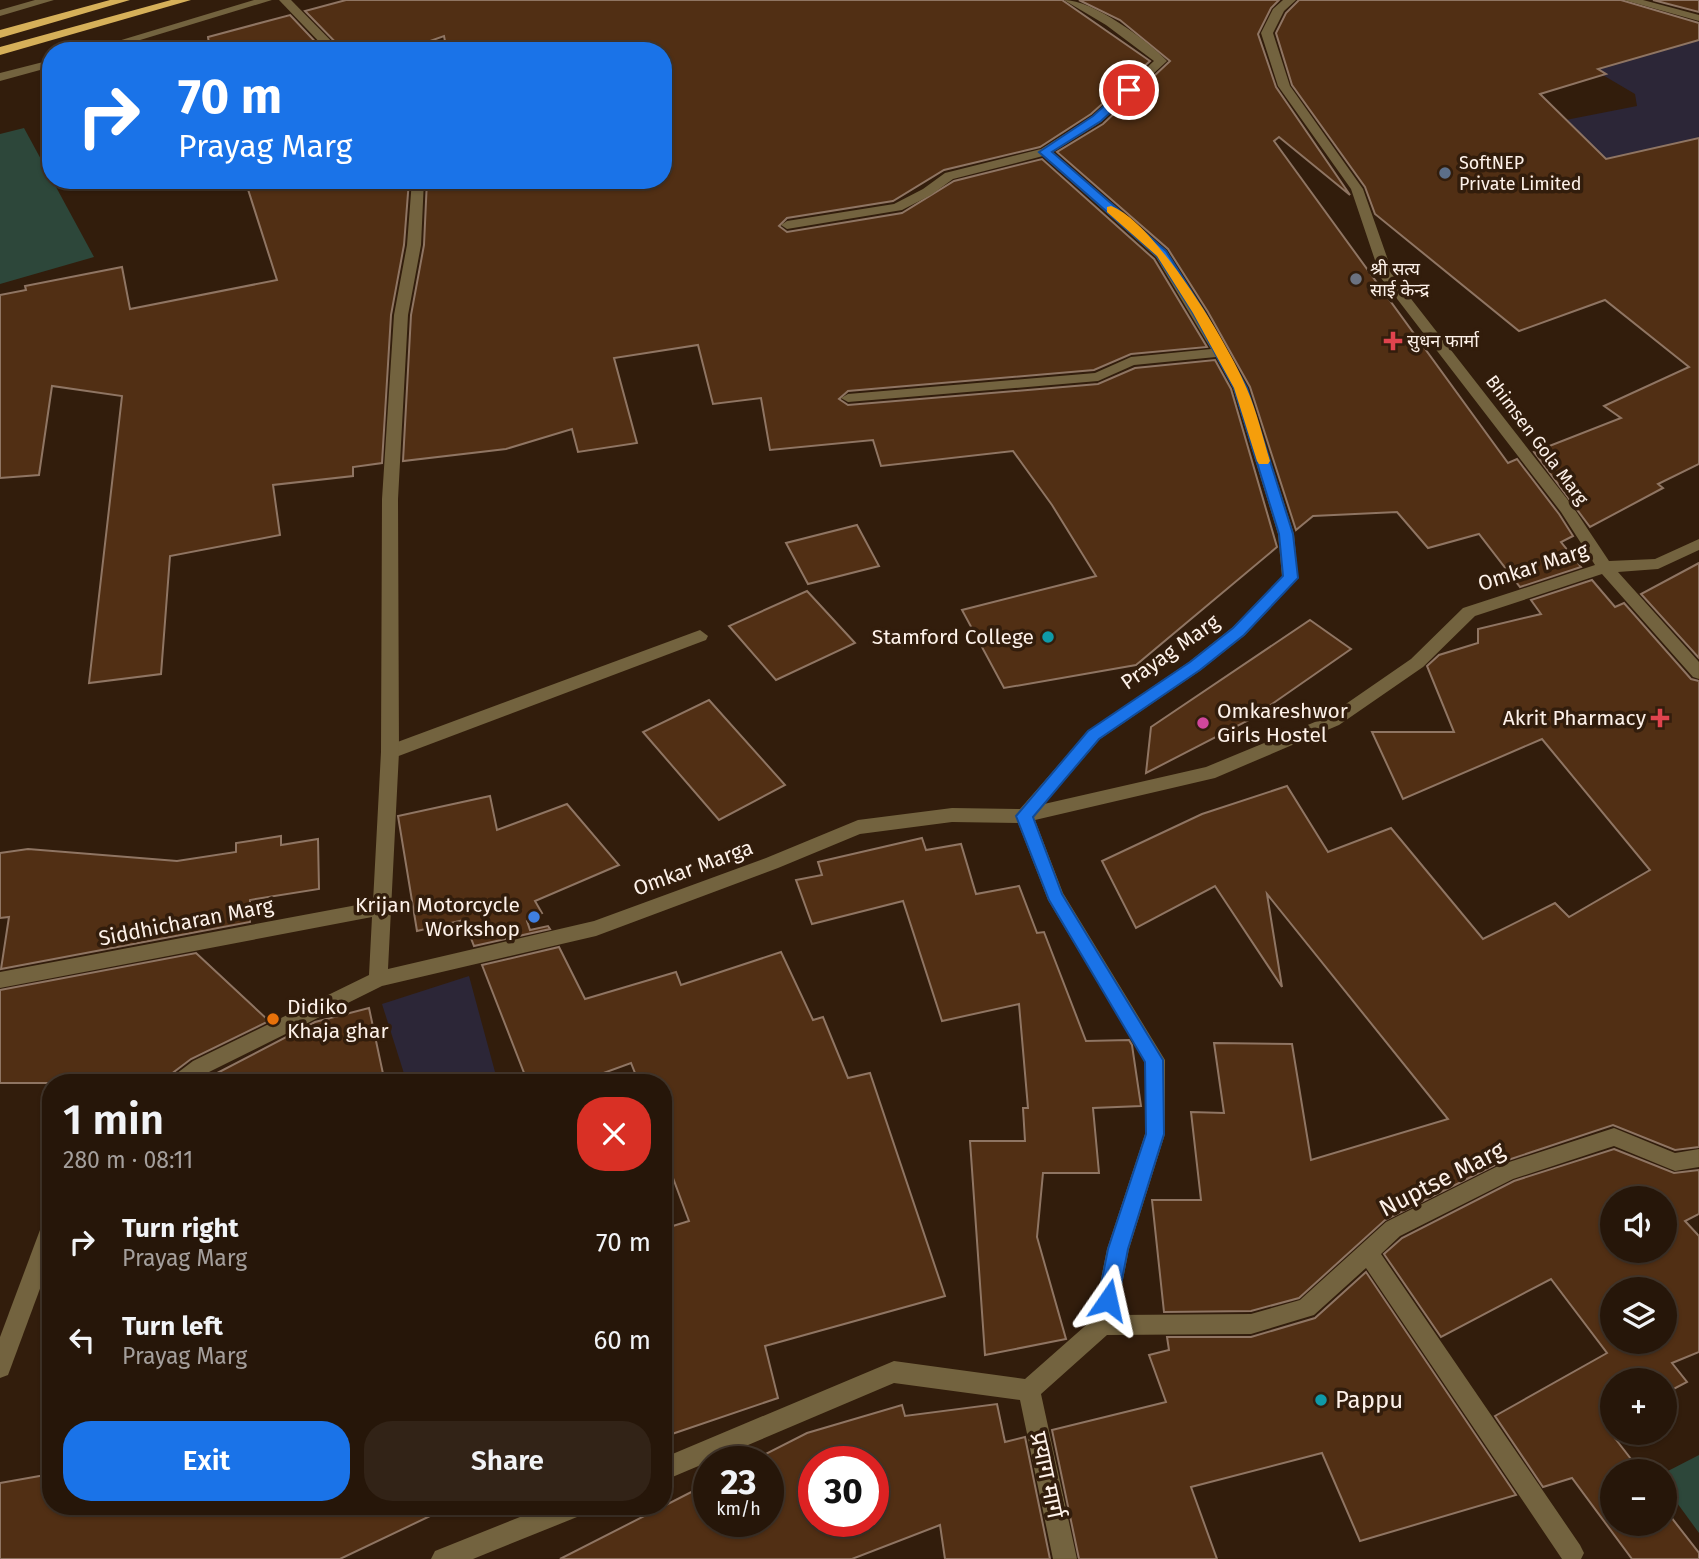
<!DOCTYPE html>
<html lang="en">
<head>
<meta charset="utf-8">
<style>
	:root { --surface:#261609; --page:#322317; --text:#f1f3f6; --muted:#a49f9c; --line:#42352a; --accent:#1a73e8 }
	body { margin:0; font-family:"Fira Sans","Noto Sans Devanagari",sans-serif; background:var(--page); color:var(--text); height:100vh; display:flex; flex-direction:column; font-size:26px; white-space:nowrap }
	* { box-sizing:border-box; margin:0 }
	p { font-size:23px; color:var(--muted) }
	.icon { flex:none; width:38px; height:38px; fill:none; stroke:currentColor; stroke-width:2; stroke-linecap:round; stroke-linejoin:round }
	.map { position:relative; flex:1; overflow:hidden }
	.sheet { position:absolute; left:42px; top:1074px; width:630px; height:441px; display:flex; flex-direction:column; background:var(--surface); border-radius:28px; box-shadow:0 2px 5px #0004,0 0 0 2px var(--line) }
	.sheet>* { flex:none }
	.hud { position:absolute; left:42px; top:42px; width:630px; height:147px; border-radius:28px; box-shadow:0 2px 5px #0004,0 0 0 2px var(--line); background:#1a73e8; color:#fff; overflow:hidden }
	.tools { position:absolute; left:1600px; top:1186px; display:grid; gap:14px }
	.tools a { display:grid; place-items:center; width:77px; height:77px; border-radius:50%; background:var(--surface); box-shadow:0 2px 5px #0004,0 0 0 2px var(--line); font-size:35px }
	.speed { position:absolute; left:693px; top:1446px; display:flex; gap:14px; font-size:35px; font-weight:700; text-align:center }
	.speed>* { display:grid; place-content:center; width:91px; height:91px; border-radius:50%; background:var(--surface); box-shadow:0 2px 5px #0004,0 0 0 2px var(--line); line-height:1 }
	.speed small { font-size:18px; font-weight:400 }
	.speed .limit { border:10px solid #d22; background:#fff; color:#111 }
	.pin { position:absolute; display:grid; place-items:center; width:60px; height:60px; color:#fff; margin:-30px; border:4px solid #fff; border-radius:50%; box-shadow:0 2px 7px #0007 }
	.me { position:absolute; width:77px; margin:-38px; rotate:11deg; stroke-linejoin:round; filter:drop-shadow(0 0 5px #0008) }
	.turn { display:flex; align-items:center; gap:24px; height:147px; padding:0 21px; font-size:32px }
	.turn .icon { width:91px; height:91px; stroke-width:2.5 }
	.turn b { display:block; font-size:49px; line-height:60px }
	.round { display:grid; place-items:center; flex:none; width:74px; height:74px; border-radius:28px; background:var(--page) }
	.overview { display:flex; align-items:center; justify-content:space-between; height:119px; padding:0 21px }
	h1 { font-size:42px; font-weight:600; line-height:52px }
	.action { display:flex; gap:14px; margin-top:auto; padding:14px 21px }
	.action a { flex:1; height:80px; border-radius:28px; background:var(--accent); color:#fff; font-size:28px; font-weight:600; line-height:80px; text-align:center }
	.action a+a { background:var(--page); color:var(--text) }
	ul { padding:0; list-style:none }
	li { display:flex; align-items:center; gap:21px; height:98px; padding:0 21px }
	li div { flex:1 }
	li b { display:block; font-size:26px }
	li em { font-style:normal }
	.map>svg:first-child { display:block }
	.education { fill:#2c2637 }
	.green { fill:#2d473a }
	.building { fill:#512f14; stroke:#8f7563; stroke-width:2; fill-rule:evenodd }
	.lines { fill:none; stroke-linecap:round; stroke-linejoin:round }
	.service { fill:#73633f; fill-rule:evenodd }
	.minor { fill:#73633f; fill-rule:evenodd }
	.tertiary { fill:#73633f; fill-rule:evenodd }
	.trunk { fill:#d6b059; fill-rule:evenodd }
	.route { fill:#1a73e8; stroke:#114b97; stroke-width:2 }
	.slow { fill:#f59e0b }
	.service-dot { fill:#5c6f8a; stroke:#321d0c; stroke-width:2.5 }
	.worship-dot { fill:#6b7280; stroke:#321d0c; stroke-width:2.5 }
	.health-dot { fill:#e0444e; stroke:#321d0c; stroke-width:2.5 }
	.culture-dot { fill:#0f9aa8; stroke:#321d0c; stroke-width:2.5 }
	.hotel-dot { fill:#d1479c; stroke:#321d0c; stroke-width:2.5 }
	.shop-dot { fill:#3f7fe0; stroke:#321d0c; stroke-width:2.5 }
	.food-dot { fill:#e8710a; stroke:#321d0c; stroke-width:2.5 }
	.labels { text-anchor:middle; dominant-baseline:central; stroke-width:7; stroke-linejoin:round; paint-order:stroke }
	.far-poi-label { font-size:18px; fill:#fdf1e9; stroke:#321d0c; text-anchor:start }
	.far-street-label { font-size:18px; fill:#fdf1e9; stroke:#321d0c }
	.street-label { font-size:21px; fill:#fdf1e9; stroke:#321d0c }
	.poi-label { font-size:21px; fill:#fdf1e9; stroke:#321d0c; text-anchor:end }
	.near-street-label { font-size:24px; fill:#fdf1e9; stroke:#321d0c }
	.near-poi-label { font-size:24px; fill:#fdf1e9; stroke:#321d0c; text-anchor:start }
</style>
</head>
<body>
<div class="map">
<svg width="1699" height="1559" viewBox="0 0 1699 1559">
	<rect width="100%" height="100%" fill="#321d0c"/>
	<g class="education">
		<path d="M1699,31v201l-174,-104 112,-22 -2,-12 -56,-33z"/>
		<path d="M469,976l29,107h-91l-25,-79z"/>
	</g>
	<g class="green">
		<path d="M24,128l70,129 -94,27v-150z"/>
		<path d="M1699,1455v78l-35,-48v-12z"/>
	</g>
	<g class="building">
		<path d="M346,0h716l88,61 -59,53 -51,33 -96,23 -51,31 -106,17 -8,8 8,6 115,-19 52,-32 88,-22 112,100 53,88 -76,7 -37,16 -246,21 -9,8 9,6 250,-21 37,-16 80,-8 16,29 46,158 -141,118 -132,23 -42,-78 134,-34 -44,-71 -39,-54 -132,15 -8,-26 -103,10 -9,-52 -48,6 -15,-59 -84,13 23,85 -59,9 -6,-23 -66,20 -103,12 8,-146 13,-70 3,-65h236v-129h-216l-3,-15 -42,15h-58l-39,-40z"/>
		<path d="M1079,0h200l-8,8 -13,26 18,53 74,108 -71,-58 -5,4 234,322 9,-4 42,55 14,22 -12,6 20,25 -61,20 -41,-53 -51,14 -31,-36 -84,4 -17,14 -46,-143 -42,-75 -40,-63 -111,-97 46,-28 67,-63 -50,-41z"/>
		<path d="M1299,0h322l78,23v17l-101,29 8,5 -66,20 66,65 93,-21v326l-41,20 5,4 -73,39 -56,-75 87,-34 -17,-12 85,-39 -84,-67 -86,31 -144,-117 -10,-27 -73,-102 -16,-52 10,-20z"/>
		<path d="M1653,0h46v12z"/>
		<path d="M290,15l34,36h-114l-2,-14z"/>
		<path d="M245,180h164l-5,65 -13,70 -9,148 -29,4v9l-80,9 7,50 -110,21 -9,118 -72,9 33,-287 -70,-10 -13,89 -39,3v-183l26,-5 -1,-4 97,-19 8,42 147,-29z"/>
		<path d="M857,525l22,41 -71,18 -22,-41z"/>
		<path d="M1699,563v95l-58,-64z"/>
		<path d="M1592,580l23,27 9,-4 67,76 8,2v466l-24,3 -62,-25 -114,38 -114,57 -86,78 -48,13 -87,1 -12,-112h49l-10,-88 33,1 -10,-70 78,1 19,116 137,-41 -181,-225 15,93 -67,-101 -79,42 -34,-67 100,-47 85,-28 41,66 63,-24 92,111 72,-36 14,14 81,-47 -108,-131 -139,60 -31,-67h82l-27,-66 12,-11 39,-12v-14l63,-15 -10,-14z"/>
		<path d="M807,591l48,52 -79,37 -47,-54z"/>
		<path d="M1310,620l41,29 -102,71 -103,53 5,-46z"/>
		<path d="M709,700l76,85 -66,35 -76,-88z"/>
		<path d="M490,796l7,34 70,-26 52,61 -84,36 7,12 -15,8 3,9 18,-4 2,3 -76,17 -10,-26 -47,11 -19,-115z"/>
		<path d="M281,836v9l37,-6 1,50 -69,11v22l-249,47 8,-52 -9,1v-65l28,-4 149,12 59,-9v-9z"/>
		<path d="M922,838l4,12 35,-6 15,50 43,-8 18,47 7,-1 42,109 43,-1 3,5 9,61 -48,2 6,65h-56l-6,64 29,102 -81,16 -15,-214h55l-2,-33h5l-9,-104 -77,17 -39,-120 -91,23 -16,-44 26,-5 -4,-13z"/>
		<path d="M559,947l26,52 91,-27 5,13 100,-33 32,68 10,-3 25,61 22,-5 75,223 -180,50 13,52 -115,39v-208l26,-8 -26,-70v-68h-24l-8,-20 -55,20h-48l-46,-118z"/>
		<path d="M196,953l73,68 -78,38 -21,16 -4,8h-166v-93z"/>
		<path d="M369,1008l16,75h-187l117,-61z"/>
		<path d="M1614,1149l60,24 25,-3v44l-14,7 14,15v116l-27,11 15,19 -23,12v-13h-52v40l-8,3 37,48h-29v52h52v-16l35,45v6h-67l-60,-81 -29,9 -48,-71 112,-63 -56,-74 -110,58 -57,-83 18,-16 112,-57zM1612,1199h52v52h-52zM1612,1290h52v52h-52z"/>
		<path d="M1366,1272l150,223 -156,46 -38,-88 -131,34 26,72h-138l-27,-129 114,-28 -17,-47 20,-5 -2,-13h84l64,-19z"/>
		<path d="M997,1404l8,38 20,-5 25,122h-105l-5,-34 -88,34h-292l149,-76v38h59v-60h-16l55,-28 95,-28 3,11zM814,1461h59v60h-59z"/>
		<path d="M51,1474v33h398l-109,52h-340v-76z"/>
	</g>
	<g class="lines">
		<path class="service" d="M700,630l8,6 -2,4 -310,117h-12l-3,-5 3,-5z"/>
		<g class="minor">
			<path d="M279,0h12l50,51h-13z"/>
			<path d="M1064,0c29,0 83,40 103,61l-66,61 -48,30 113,99 40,62 41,75 47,146 4,44 -53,57 -44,35 -101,69 -56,65 162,-37 121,-50 84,-58 52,-51 132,-43 -34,-53 -180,-234 -30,-89 -73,-103 -17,-53 12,-24 10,-9h13l-12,11 -11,22 17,53 73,103 31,88 177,227 38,57 46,-2 44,-20v11l-41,19 -40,3 81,90v17l-6,-2 -91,-103 -127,42 -52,51 -84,58 -124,53 -180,42 28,73 102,167v74l-36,115 -13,66 135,-1 49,-14 86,-78 114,-57 114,-37 61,25 24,-4v18l-24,4 -61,-25 -101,33 -113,57 -19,18 199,291 4,8 -3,6h-19l-196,-291 -52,47 -63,19 -144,1 -66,59 36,165h-24l-33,-159 -126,-17 -231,98v-23l231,-97 131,18 68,-60 14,-70 38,-115v-73l-97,-161 -30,-77 -66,-1 -92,12 -82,34 -182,68 -214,50 -175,87 -13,10h-25l3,-6 21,-16 176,-86 3,-58 -372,71v-16l373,-70 8,-150 1,-253 12,-184 13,-70 5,-65h12l-3,65 -13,70 -10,184 1,253 -11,217 206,-48 172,-63 92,-38 94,-12 68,1 68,-78 101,-69 44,-35 49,-50 -4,-43 -45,-146 -17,-31 -82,8 -36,16 -250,21 -7,-4 7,-4 247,-21 36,-16 80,-8 -55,-92 -113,-101 -90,23 -22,16 -29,15 -115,19 -6,-4 6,-4 107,-17 29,-15 22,-16 96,-24 52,-33 61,-55 -48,-36z"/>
			<path d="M1624,0h19l56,15v6z"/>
			<path d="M51,1220v39l-40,108 -3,8 -8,3v-41l40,-107 4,-7z"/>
			<path d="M545,1507h41l-4,8 -109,44h-42l4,-8z"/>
		</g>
		<g class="tertiary">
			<path d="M35,0h19l-54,16v-6z"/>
			<path d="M254,0h18l-168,51h-19z"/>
			<path d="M51,60v7l-51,14v-8z"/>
		</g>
		<g class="trunk">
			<path d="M110,0h20l-130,38v-8z"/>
			<path d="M171,0h20l-191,55v-8z"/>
		</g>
	</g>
	<path class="route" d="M1125,87l10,3 -34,31 -49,31 114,99 39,62 42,75 46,146 5,44 -54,57 -44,35 -101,69 -66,78 29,77 101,166 1,74 -36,115 -10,51 -3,6 -7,3 -7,-3 -3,-6 10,-51 38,-115 -1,-72 -96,-162 -33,-84 72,-85 102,-69 43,-34 50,-52 -4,-42 -45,-146 -41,-75 -36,-57 -118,-104 54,-36z"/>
	<path class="slow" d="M1111,206c44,16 118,139 136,183 10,23 16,49 23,72l-2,3h-9l-2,-3 -23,-73 -41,-75 -36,-57 -50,-44v-5z"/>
	<circle class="service-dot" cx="1445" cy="173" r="7"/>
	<circle class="worship-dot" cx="1356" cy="279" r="7"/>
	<g class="health-dot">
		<path d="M1389.5 330.5h7v7h7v7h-7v7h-7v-7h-7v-7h7z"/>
		<path d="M1656.5 707.5h7v7h7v7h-7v7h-7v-7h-7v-7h7z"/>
	</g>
	<g class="culture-dot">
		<circle cx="1048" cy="637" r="7"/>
		<circle cx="1321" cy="1400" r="7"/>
	</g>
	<circle class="hotel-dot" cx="1203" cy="723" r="7"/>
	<circle class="shop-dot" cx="534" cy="917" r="7"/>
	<circle class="food-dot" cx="273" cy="1019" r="7"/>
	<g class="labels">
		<g class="far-poi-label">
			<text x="1459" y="163">SoftNEP<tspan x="1459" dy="21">Private Limited</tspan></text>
			<text x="1370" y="269">श्री सत्य<tspan x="1370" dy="21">साई केन्द्र</tspan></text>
			<text x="1407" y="341">सुधन फार्मा</text>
		</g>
		<g class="far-street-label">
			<text transform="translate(1537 440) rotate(53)">Bhimsen Gola Marg</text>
		</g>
		<g class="street-label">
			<text transform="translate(1533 567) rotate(-18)">Omkar Marg</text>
			<text transform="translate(1170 652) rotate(-35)">Prayag Marg</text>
			<text transform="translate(693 868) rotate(-20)">Omkar Marga</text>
			<text transform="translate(186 922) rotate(-11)">Siddhicharan Marg</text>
		</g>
		<g class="poi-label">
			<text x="1034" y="637">Stamford College</text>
			<text x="1217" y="711" text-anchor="start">Omkareshwor<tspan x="1217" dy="24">Girls Hostel</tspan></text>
			<text x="1646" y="718">Akrit Pharmacy</text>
			<text x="520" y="905">Krijan Motorcycle<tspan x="520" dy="24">Workshop</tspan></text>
			<text x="287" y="1007" text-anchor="start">Didiko<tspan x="287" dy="24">Khaja ghar</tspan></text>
		</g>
		<g class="near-street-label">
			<text transform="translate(1442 1179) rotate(-27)">Nuptse Marg</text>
			<text transform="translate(1047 1475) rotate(78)">प्रयाग मार्ग</text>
		</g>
		<g class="near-poi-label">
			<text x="1335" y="1400">Pappu</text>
		</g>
	</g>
</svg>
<div class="tools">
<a><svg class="icon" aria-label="sound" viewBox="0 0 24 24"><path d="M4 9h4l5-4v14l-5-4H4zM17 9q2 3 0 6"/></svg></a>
<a><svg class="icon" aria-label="layers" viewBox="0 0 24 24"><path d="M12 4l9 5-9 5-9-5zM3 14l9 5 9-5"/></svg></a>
<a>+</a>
<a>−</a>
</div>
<div class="speed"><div>23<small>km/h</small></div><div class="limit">30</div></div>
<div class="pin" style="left:1129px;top:90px;background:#d93025"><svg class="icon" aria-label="arrive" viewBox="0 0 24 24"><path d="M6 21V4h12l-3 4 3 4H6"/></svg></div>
<svg class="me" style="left:1108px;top:1300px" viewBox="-20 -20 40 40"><path d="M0-17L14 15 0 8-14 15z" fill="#1a73e8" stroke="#fff" stroke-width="4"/></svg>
<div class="hud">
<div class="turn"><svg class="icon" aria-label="right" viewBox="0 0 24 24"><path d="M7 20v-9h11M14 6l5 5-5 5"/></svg><div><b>70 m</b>Prayag Marg</div></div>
</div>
<section class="sheet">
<div class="overview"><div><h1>1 min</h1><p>280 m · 08:11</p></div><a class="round" style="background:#d93025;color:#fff"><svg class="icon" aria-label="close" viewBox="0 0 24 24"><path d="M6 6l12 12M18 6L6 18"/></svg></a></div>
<ul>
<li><svg class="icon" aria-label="right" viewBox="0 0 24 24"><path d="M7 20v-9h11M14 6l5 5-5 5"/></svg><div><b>Turn right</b><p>Prayag Marg</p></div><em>70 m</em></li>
<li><svg class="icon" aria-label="left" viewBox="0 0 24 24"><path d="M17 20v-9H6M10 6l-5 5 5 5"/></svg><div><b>Turn left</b><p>Prayag Marg</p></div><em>60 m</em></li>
</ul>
<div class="action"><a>Exit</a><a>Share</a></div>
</section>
</div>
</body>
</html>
